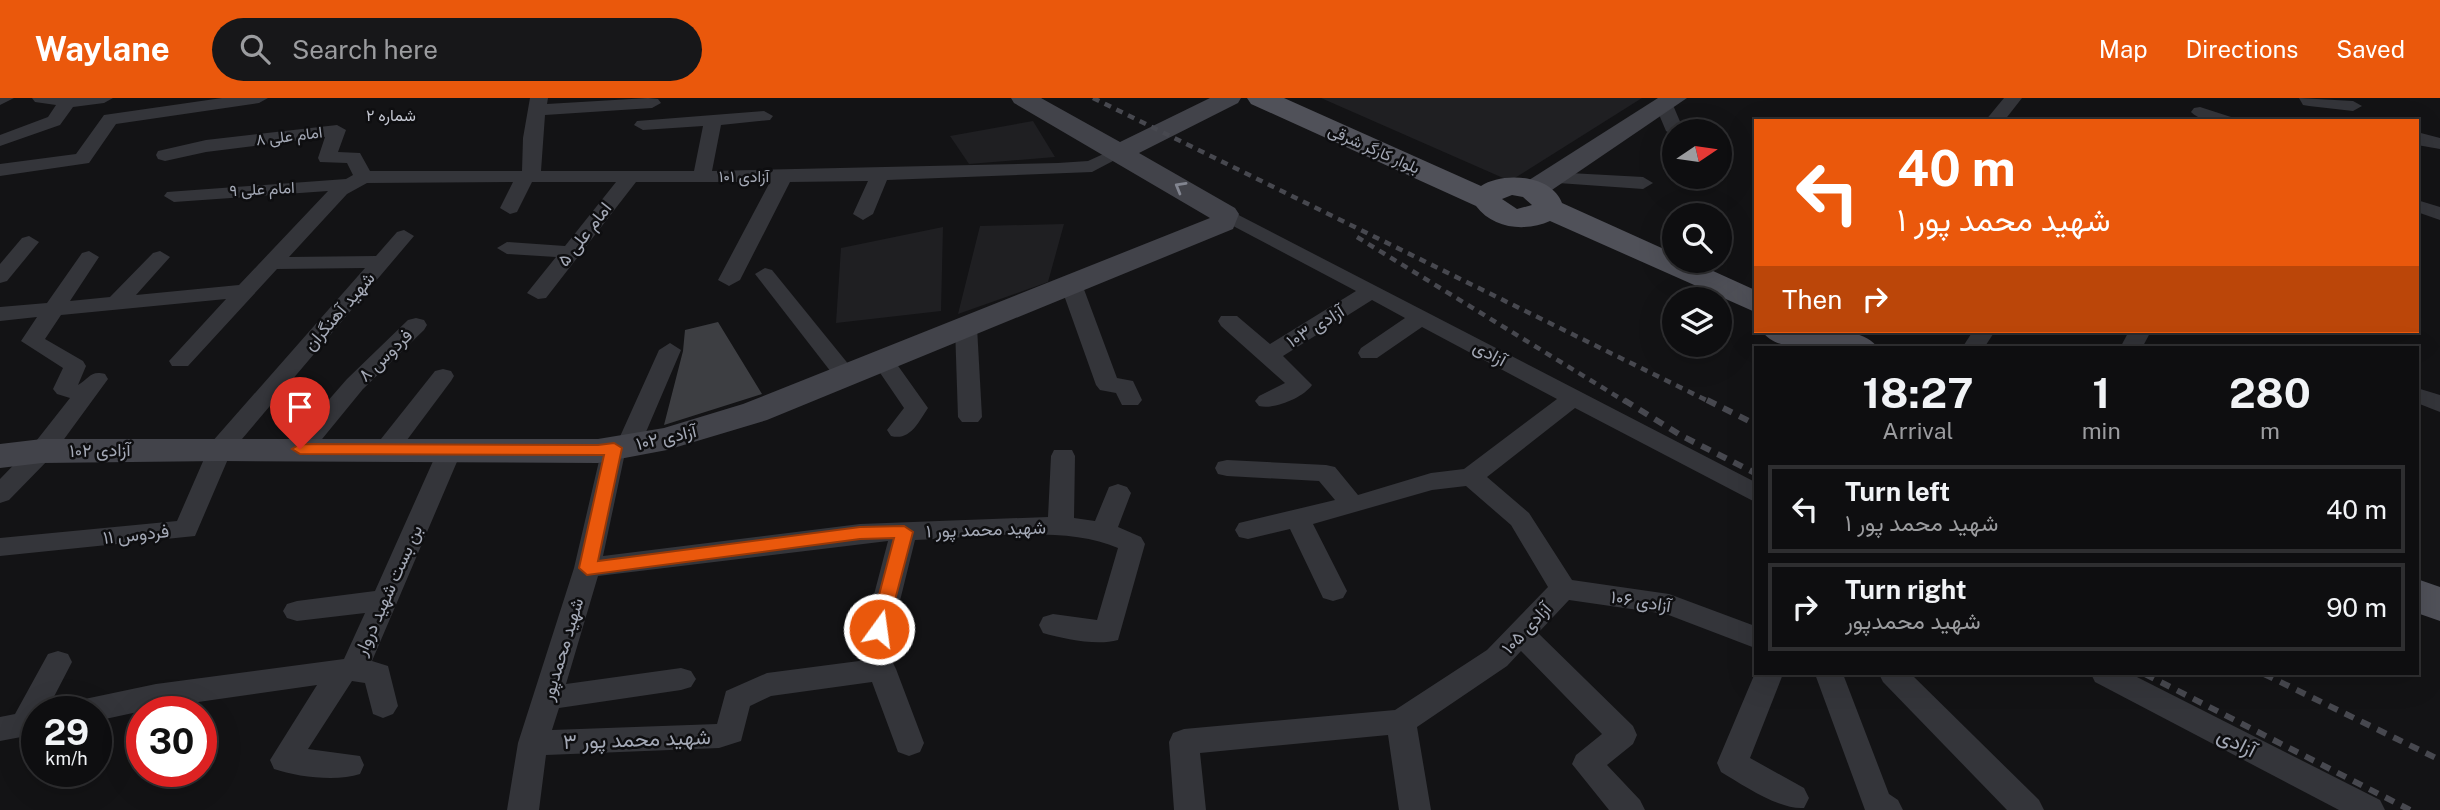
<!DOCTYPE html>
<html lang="en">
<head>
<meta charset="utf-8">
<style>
	:root { --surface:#0e0e10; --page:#171719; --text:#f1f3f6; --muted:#9b9c9f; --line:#2e2e30; --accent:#ea580c }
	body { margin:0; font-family:"Public Sans",Vazirmatn,sans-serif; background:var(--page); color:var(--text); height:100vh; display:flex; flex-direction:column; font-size:26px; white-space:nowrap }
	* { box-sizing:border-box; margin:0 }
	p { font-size:23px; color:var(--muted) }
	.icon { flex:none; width:38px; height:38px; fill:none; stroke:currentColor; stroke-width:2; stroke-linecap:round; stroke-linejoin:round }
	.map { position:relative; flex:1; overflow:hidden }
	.side { position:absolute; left:1754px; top:248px; width:665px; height:329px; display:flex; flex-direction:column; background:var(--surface); border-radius:0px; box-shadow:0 7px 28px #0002,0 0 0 2px var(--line) }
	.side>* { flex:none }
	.guide { position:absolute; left:1754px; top:21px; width:665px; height:214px; border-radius:0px; box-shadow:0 7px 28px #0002,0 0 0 2px var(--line); background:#ea580c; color:#fff; overflow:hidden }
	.needle { width:46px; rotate:77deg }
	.tools { position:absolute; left:1662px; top:21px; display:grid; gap:14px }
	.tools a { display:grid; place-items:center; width:70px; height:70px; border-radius:50%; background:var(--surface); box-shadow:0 7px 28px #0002,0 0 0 2px var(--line); font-size:35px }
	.speed { position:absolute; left:21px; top:598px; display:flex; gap:14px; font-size:35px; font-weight:700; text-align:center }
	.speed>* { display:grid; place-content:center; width:91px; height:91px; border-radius:50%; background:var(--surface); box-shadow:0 7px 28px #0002,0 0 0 2px var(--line); line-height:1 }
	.speed small { font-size:18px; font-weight:400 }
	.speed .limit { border:10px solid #d22; background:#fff; color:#111 }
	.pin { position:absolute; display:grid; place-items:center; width:60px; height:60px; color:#fff; margin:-72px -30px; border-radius:50% 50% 50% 0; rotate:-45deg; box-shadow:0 0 7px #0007 }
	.pin .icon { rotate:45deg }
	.me { position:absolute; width:77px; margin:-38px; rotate:14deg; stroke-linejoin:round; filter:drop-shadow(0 0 5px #0008) }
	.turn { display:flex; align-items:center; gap:24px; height:147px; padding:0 28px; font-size:32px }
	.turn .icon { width:91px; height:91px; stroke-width:2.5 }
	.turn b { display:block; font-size:49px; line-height:60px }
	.then { display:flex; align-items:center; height:66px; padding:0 28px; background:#0003; gap:14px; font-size:26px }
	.eta { display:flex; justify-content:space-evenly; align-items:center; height:119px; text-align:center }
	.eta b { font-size:42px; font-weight:700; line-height:49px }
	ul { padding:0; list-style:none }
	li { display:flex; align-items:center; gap:21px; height:88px; margin:0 14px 10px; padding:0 14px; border:4px solid var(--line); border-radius:0px }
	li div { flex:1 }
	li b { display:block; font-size:26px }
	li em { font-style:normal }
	header { display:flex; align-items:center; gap:42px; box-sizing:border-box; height:98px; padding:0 35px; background:var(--accent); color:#fff }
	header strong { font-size:33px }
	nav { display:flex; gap:38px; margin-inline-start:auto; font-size:24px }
	.search { width:490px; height:63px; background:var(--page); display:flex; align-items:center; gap:18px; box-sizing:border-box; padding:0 24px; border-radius:38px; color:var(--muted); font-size:26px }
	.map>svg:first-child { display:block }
	.built { fill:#1f1f22 }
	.building { fill:#3d3e42 }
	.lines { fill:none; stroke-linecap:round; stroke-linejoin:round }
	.street { fill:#34353a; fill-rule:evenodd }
	.secondary { fill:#42434a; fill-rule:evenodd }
	.primary { fill:#505159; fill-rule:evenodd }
	.rail-far1 { stroke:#47484f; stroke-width:4.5; stroke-dasharray:7 6; stroke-linecap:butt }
	.rail { stroke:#47484f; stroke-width:6; stroke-dasharray:10 8; stroke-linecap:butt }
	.oneway { stroke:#828590 }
	.route { fill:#ea580c; stroke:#983908; stroke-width:2 }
	.labels { text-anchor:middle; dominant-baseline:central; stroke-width:5; stroke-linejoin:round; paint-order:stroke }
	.far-neighbourhood-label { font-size:16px; fill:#c5c8d2; stroke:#0e0e10 }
	.far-street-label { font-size:16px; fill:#a4a9b6; stroke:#0e0e10 }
	.street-label { font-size:18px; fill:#a4a9b6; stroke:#0e0e10 }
	.near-street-label { font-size:21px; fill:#a4a9b6; stroke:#0e0e10 }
</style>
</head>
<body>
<header>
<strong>Waylane</strong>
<div class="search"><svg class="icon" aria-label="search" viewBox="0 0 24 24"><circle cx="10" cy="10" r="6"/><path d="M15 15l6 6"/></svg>Search here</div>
<nav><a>Map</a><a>Directions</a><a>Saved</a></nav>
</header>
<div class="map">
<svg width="2440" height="712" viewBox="0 0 2440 712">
	<rect width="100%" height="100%" fill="#131315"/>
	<g class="built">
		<path d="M1321,0h321l-132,83z"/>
		<path d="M1033,23l22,36 -86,7 -19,-28z"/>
		<path d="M1064,126l-16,58 -90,32 22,-88z"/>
		<path d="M943,129l-2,84 -105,12 5,-75z"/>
	</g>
	<path class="building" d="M718,224l44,72 -98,31 19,-74 2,-21z"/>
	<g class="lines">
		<g class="street">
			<path d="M0,0h14l-14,7z"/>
			<path d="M32,0h81l-9,5 -31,4 -13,18 -60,21v-11l48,-18 8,-12 -21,-3z"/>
			<path d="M222,0h46l-9,5 -143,21 -27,39 -89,13v-12l76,-10 28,-39z"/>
			<path d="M530,0h18l-1,6 101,-6 10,1 3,4 -9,5 -107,7 -4,56h153l9,-45 -60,4 -9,-5 3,-4 127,-10 9,5 -3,4 -49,5 -9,46 346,-8 30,-2 33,-15 9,6 -38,20 -205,8 -14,34 -10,6 -10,-6 15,-33 -78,1 -50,98 -11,6 -11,-6 52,-98h-134l-90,116 -8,1 -11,-6 29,-36 -49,-3 -10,-6 10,-6 58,4 51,-64h-84l-15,30 -7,2 -10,-6 13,-26 -146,1 -20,11 -58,63 87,-1 21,-24 7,-2 10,6 -183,216 -36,84 -195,20v-18l177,-17 34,-78 154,-175 -88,1 -89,97h-16l-3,-5 57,-62 -165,16 -16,24 38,22 3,5 -8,19c11,-6 12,-15 27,-11l3,5 -57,78 -42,43 -9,3v-24l33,-34 37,-47 -13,-4 -4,-5 10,-21 -42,-27 16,-24 -37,4v-14l47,-4 35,-50 7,-2 10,6 -29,44 40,-4 43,-44 7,-2 10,6 -34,38 103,-10 89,-94 -154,11 -10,-6 3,-4 179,-13 7,-4 -6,-12 -27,-1 -2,-4 7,-21 -119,15 -41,9 -7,-2 -2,-4 2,-4 48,-11 131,-15 9,5 -8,22 22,1 10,18h152l1,-33z"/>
			<path d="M2004,0h18l-18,23h-19z"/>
			<path d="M2299,0l54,3 9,5 -9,5 -44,-5 -6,-1z"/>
			<path d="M1664,2l9,5 11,26h-9v5l-9,-5 -11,-26z"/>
			<path d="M2200,9l31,10 3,4c-15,0 -32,2 -43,-9l3,-4z"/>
			<path d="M2417,34l23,6v11l-23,-4z"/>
			<path d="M1551,74l92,5 10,6 -10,6 -99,-7 -2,-4 2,-4z"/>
			<path d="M2417,102l23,7v13l-23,-8z"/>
			<path d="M1225,110l530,274v20l-180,-94 -88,69 42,36 43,67 97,14 86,32v22l-89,-34 -97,-14 -31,33 95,93 4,9 -4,9 -26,21 33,35 5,10h-36l-37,-46 4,-9 26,-21 -81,-83 -14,15 -90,61 14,83h-32l-11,-75 -188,18 6,57h-32l-5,-68 4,-9 11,-4 211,-19 92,-60 61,-63 -37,-62 -45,-39 -34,4 -119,34 34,67 -4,7 -10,3 -10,-3 -33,-69 -42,10 -9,-2 -4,-7 4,-7 96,-23 -16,-19 -92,-5 -9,-2 -3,-6 3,-6 9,-2 99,5 9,2 23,28 73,-22 33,-4 93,-70 -135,-72 -45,31h-16l-3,-5 3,-5 44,-30 -33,-18 -89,56 29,29c-9,13 -39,25 -53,21l-4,-5 4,-5 26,-13 -64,-57 -3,-5 3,-5h16l33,28 86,-53 -138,-73 -3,-4 3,-4z"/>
			<path d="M29,138l10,6 -32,39 -7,2v-19l22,-26z"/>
			<path d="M765,170l7,2 82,101 3,5 -3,5h-16l-83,-107z"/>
			<path d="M1071,180l11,6 35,94 16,3 9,19 -4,5h-16l-6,-12 -16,-3 -4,-5 -36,-101z"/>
			<path d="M416,220l8,2 3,5 -3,5 -61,59 -54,66h-18l-3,-6 3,-6 56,-64 61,-59z"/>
			<path d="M966,222l11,7 5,90 -4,5h-16l-4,-5 -3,-90z"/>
			<path d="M1973,233h22l-11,17h-22z"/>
			<path d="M2129,233h22l-9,17h-22z"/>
			<path d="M670,245l11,7 -41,96 -3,6 -12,1 -22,103 257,-32 188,-7 3,-61 3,-6h18l3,6 -1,62 21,3 14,-34 9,-3 9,3 4,6 -13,34 23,10 4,7 -27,96c-21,6 -54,-1 -75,-7l-4,-8 4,-8 10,-3 44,6 21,-72c-52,-24 -145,-10 -203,-8l-22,89 -4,8 -10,3 -10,-3 -4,-8 23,-88 -290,35 -32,108 115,-16 10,3 5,8 -5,8 -10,3 -122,18 -7,22 165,-6 9,-33 41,-18 115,-15 10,3 4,8 28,74 -4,9 -11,4 -11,-4 -26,-70 -101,14 -21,10 -9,35 -22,7 -173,7 -7,55h-32l11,-67 56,-175 28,-120 3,-6 13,-1 41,-91z"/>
			<path d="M883,256l8,2 37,52c-10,15 -18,33 -37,28l-4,-6 17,-22 -32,-47 3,-5z"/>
			<path d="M443,271l8,2 3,5 -3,5 -56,75h-18l-3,-6 3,-6 58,-73z"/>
			<path d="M2417,290l23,7v17l-23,-9z"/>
			<path d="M450,344l9,2 3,6 -90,211 16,5 10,40 -5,8 -10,4 -10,-4 -8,-31 -13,-2 -44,68 52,7 4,9 -4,9c-23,8 -63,3 -86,-5l-4,-9 47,-75 -161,23 -60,13v-9h-31l5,-8 10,-4 76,-16 188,-25 21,-46 -68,8 -10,-3 -4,-7 4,-7 10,-3 78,-10 63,-141 3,-6z"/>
			<path d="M58,553l10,3 4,8 -26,50h-9v22l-37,7v-24l15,-3 33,-60z"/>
			<path d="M1755,575l28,1 -33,84 54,30 5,10 -5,10c-25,2 -61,-23 -83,-36l-4,-9z"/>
			<path d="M1815,576h28l46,120 9,6 5,10h-38z"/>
			<path d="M1879,576h32l128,126 5,10h-37l-124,-128z"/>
			<path d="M2091,576h40l249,126 5,10h-46l-244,-128z"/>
		</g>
		<g class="secondary">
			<path d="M1011,0h30l79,44 90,-44h31l-3,5 -99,50 96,55 4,6 -6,15 -466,191 -100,30 -69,13 -378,-2 -178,2 -42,5v-24l42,-5h556l66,-11 79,-24 467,-186 -196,-115z"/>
			<path d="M1658,0h29l-144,98h-20l-4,-6 4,-6z"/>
		</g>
		<g class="primary">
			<path d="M1247,0h37l197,88c22,-15 71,-11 81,17l113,51v7h16l64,29v22l-205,-91c-24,11 -57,8 -74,-15l-225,-102zM1512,97l11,2 9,8 -15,4 -15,-10z"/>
			<path d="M1762,233c30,0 98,-10 116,17 -29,1 -100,9 -116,-17z"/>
			<path d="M2417,481l23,8v34l-23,-8z"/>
		</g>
		<g class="rail-far1">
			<path d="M1093,0l617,304"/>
			<path d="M1357,139l269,165"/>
		</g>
		<g class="rail">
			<path d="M1624,302l58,36 73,37"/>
			<path d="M1707,302l48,24"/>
			<path d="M2145,576l265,136"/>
			<path d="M2264,576l176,86"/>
		</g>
	</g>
	<defs><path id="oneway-chevron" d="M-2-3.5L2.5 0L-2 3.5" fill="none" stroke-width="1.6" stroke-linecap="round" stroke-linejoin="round" transform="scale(1.75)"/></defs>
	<use class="oneway" href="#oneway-chevron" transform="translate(1180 89) rotate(-150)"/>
	<path class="route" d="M614,345l8,5 -24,113 262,-34 44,-1 9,6 -27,102h-13l-3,-5 24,-91 -34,1 -273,36 -8,-7 25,-113 -304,-1 -8,-5 8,-5 298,1z"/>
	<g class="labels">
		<g class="far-neighbourhood-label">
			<text x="391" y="17">شماره ۲</text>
		</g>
		<g class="far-street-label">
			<text transform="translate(289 38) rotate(-7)">امام علی ۸</text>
			<text transform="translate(1374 51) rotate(24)">بلوار کارگر شرقی</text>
			<text x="744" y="78">آزادی ۱۰۱</text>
			<text transform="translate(262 91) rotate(-3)">امام علی ۹</text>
		</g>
		<g class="street-label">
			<text transform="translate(584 136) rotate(-52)">امام علی ۵</text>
			<text transform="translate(339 213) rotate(-49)">شهید آهنگران</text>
			<text transform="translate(1315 228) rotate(-32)">آزادی ۱۰۳</text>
			<text transform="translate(1490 255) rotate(28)">آزادی</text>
			<text transform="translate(385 257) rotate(-44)">فردوس ۸</text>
			<text transform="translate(666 339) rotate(-13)">آزادی ۱۰۲</text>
			<text transform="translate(100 352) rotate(-1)">آزادی ۱۰۲</text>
			<text transform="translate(986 431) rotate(-2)">شهید محمد پور ۱</text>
			<text transform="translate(136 436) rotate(-6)">فردوس ۱۱</text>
			<text transform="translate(388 492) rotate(-66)">بن بست شهید دروار</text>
			<text transform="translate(1641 503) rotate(9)">آزادی ۱۰۶</text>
			<text transform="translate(1526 530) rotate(-47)">آزادی ۱۰۵</text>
			<text transform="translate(562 551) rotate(-73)">شهید محمدپور</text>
		</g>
		<g class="near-street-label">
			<text transform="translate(637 641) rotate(-2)">شهید محمد پور ۳</text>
			<text transform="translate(2237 644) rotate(27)">آزادی</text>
		</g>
	</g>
</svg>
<div class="tools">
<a><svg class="needle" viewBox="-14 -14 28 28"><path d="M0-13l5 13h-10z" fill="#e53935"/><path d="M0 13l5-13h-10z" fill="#9b9c9f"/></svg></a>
<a><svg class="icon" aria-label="search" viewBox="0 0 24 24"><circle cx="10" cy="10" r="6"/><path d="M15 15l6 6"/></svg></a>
<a><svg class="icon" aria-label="layers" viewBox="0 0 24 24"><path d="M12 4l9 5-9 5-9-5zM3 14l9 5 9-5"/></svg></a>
</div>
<div class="speed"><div>29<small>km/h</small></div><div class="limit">30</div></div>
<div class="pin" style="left:300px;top:351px;background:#d93025"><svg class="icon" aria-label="arrive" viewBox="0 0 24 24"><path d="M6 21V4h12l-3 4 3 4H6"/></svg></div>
<svg class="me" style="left:879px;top:531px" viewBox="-20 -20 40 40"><circle r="17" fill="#ea580c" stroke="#fff" stroke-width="3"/><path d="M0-11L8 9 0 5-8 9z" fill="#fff"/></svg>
<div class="guide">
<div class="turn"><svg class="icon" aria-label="left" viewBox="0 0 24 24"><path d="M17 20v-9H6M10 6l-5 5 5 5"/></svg><div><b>40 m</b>شهید محمد پور ۱</div></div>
<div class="then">Then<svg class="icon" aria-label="right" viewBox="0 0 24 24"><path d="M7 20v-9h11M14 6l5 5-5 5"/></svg></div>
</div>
<section class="side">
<div class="eta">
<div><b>18:27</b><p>Arrival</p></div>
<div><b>1</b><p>min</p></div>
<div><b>280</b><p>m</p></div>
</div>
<ul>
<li><svg class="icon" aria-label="left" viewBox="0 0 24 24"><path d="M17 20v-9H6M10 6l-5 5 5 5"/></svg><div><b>Turn left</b><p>شهید محمد پور ۱</p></div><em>40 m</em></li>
<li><svg class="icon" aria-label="right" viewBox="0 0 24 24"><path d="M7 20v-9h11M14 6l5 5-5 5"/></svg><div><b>Turn right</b><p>شهید محمدپور</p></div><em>90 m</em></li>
</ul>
</section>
</div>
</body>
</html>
